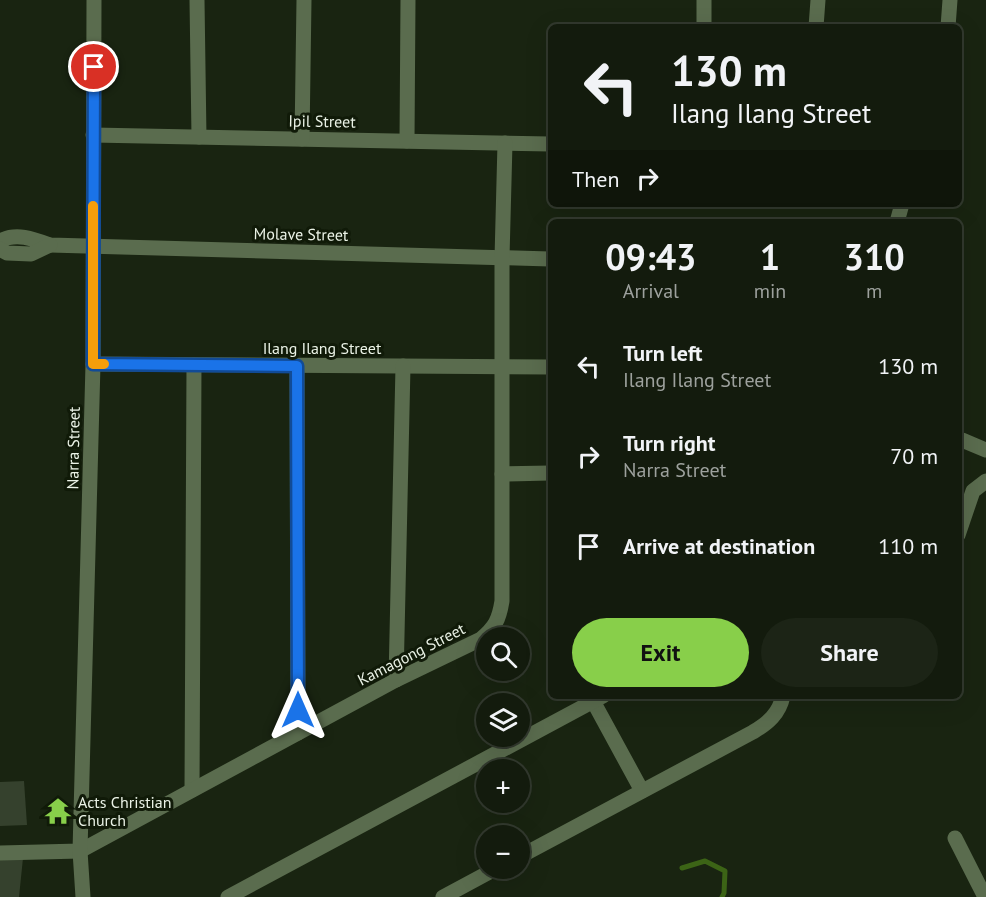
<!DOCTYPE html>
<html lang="en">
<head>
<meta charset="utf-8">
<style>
	:root { --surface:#131b0d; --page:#1c2416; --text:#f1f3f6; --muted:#9da19d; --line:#32392e; --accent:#88cf4a }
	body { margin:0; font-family:"PT Sans",sans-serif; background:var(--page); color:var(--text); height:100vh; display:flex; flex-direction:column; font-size:22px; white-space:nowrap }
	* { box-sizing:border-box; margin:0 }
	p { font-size:20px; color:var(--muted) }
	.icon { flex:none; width:33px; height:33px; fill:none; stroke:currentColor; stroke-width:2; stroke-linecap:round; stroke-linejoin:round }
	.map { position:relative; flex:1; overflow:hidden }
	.side { position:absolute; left:548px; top:219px; width:414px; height:480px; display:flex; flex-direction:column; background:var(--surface); border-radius:9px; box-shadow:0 6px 24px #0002,0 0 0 2px var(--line) }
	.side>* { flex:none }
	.top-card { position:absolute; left:548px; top:24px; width:414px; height:183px; border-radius:9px; box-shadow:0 6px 24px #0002,0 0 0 2px var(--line); background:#131b0d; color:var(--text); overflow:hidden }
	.tools { position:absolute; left:476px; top:627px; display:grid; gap:12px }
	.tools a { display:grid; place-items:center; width:54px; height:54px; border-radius:50%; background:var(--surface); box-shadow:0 6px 24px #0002,0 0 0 2px var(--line); font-size:30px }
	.pin { position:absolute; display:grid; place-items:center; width:51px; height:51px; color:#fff; margin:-26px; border:3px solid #fff; border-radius:50%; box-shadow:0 2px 6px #0007 }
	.me { position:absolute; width:66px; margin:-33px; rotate:0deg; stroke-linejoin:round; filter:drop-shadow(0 0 4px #0008) }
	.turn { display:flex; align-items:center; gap:21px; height:126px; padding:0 24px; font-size:27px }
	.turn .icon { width:78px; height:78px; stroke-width:2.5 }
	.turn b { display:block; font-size:42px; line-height:51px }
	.then { display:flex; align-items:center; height:57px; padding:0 24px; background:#0003; gap:12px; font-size:22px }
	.eta { display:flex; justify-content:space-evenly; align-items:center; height:102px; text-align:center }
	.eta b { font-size:36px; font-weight:800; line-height:42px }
	.button { display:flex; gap:12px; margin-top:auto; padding:12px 24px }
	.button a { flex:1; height:69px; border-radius:36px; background:var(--accent); color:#111; font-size:24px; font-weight:800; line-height:69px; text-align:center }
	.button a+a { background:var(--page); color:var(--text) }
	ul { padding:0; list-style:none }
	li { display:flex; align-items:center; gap:18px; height:90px; padding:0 24px }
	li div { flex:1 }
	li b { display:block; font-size:22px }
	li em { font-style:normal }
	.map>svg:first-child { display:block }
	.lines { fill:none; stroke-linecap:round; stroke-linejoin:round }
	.stream { stroke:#3c6416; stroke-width:5 }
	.building { fill:#35412d }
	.minor { stroke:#5a6c4e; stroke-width:15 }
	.route-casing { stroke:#114b97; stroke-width:15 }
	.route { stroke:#1a73e8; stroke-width:10 }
	.slow { stroke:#f59e0b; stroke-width:10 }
	.labels { text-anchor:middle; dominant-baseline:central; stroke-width:6; stroke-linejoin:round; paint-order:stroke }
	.street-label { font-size:16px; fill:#eaf2e6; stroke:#101a08 }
	.poi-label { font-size:16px; fill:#eaf2e6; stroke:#101a08; text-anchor:start }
</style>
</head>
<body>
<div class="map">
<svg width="986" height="897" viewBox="0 0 986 897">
	<rect width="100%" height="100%" fill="#192411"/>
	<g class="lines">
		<path class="stream" d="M682,868l23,-7 20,10 -1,22 -2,4"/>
	</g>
	<g class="building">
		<path d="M24,781l3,44 -27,1v-44z"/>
		<path d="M0,857l23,1 -4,39h-19z"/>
	</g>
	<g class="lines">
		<g class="minor">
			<path d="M197,0l2,137"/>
			<path d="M704,27v-27"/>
			<path d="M816,27l2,-27"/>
			<path d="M948,27l2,-27"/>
			<path d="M93,135l457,9"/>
			<path d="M302,139l2,-139"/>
			<path d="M407,141l1,-141"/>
			<path d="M897,222l5,-18"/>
			<path d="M0,241c16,-9 34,-2 50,4l500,14"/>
			<path d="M0,249l7,4 24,1 19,-9"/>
			<path d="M93,364l457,3"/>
			<path d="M297,366l1,367"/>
			<path d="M962,440l24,10"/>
			<path d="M502,474l48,-1"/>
			<path d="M958,535l15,-44 13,-10"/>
			<path d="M396,680l7,-314"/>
			<path d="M593,701l49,90"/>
			<path d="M192,790l2,-425"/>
			<path d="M955,838l30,59"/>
			<path d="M0,853l80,-2 316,-171 85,-41c14,-12 18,-19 21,-38v-343l3,-115"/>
			<path d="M519,857l234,-125c15,-9 26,-18 30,-36"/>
			<path d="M83,897l-3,-46 13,-487 1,-364"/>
			<path d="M228,897l375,-201"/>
			<path d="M443,897l54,-29"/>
		</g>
	</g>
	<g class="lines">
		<defs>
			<path id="route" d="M94,67l-1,297 204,2 1,344"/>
		</defs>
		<use href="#route" class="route-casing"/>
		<use href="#route" class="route"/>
		<path class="slow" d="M93,206v158h11"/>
	</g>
	<defs>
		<symbol id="temple-bare" viewBox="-9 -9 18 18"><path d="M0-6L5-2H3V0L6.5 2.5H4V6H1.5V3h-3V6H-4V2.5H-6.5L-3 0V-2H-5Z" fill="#88cf4a" stroke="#101a08" stroke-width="2.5" paint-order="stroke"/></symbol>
	</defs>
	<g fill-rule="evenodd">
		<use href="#temple-bare" x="39" y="792" width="38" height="38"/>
	</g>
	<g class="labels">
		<g class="street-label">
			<text transform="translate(322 121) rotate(1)">Ipil Street</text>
			<text transform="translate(301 234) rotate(1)">Molave Street</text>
			<text x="322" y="348">Ilang Ilang Street</text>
			<text transform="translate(73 448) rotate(-89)">Narra Street</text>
			<text transform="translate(411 654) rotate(-27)">Kamagong Street</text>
		</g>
		<g class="poi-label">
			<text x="78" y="802">Acts Christian<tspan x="78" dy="18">Church</tspan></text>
		</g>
	</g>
</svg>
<div class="tools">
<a><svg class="icon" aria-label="search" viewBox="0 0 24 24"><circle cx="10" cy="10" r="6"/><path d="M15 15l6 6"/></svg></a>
<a><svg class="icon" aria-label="layers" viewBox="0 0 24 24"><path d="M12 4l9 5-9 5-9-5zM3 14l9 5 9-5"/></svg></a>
<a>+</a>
<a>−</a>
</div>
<div class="pin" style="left:94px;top:67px;background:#d93025"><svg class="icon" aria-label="arrive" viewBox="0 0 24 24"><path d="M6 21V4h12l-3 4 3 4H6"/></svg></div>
<svg class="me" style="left:298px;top:710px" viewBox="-20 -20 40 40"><path d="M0-17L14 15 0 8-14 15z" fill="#1a73e8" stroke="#fff" stroke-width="4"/></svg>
<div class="top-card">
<div class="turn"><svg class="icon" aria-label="left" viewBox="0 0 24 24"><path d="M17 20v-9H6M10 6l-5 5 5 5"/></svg><div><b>130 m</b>Ilang Ilang Street</div></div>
<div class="then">Then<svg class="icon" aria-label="right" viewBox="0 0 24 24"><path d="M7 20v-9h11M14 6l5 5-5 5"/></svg></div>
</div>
<section class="side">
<div class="eta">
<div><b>09:43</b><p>Arrival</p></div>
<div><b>1</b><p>min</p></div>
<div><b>310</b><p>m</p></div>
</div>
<ul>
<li><svg class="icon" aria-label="left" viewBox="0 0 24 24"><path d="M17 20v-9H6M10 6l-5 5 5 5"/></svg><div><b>Turn left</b><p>Ilang Ilang Street</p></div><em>130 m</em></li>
<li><svg class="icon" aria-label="right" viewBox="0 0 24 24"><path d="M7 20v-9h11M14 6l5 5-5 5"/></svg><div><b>Turn right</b><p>Narra Street</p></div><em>70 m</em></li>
<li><svg class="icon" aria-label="arrive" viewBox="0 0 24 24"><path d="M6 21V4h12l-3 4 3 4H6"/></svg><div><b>Arrive at destination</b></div><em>110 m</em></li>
</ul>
<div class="button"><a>Exit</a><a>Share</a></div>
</section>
</div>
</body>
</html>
